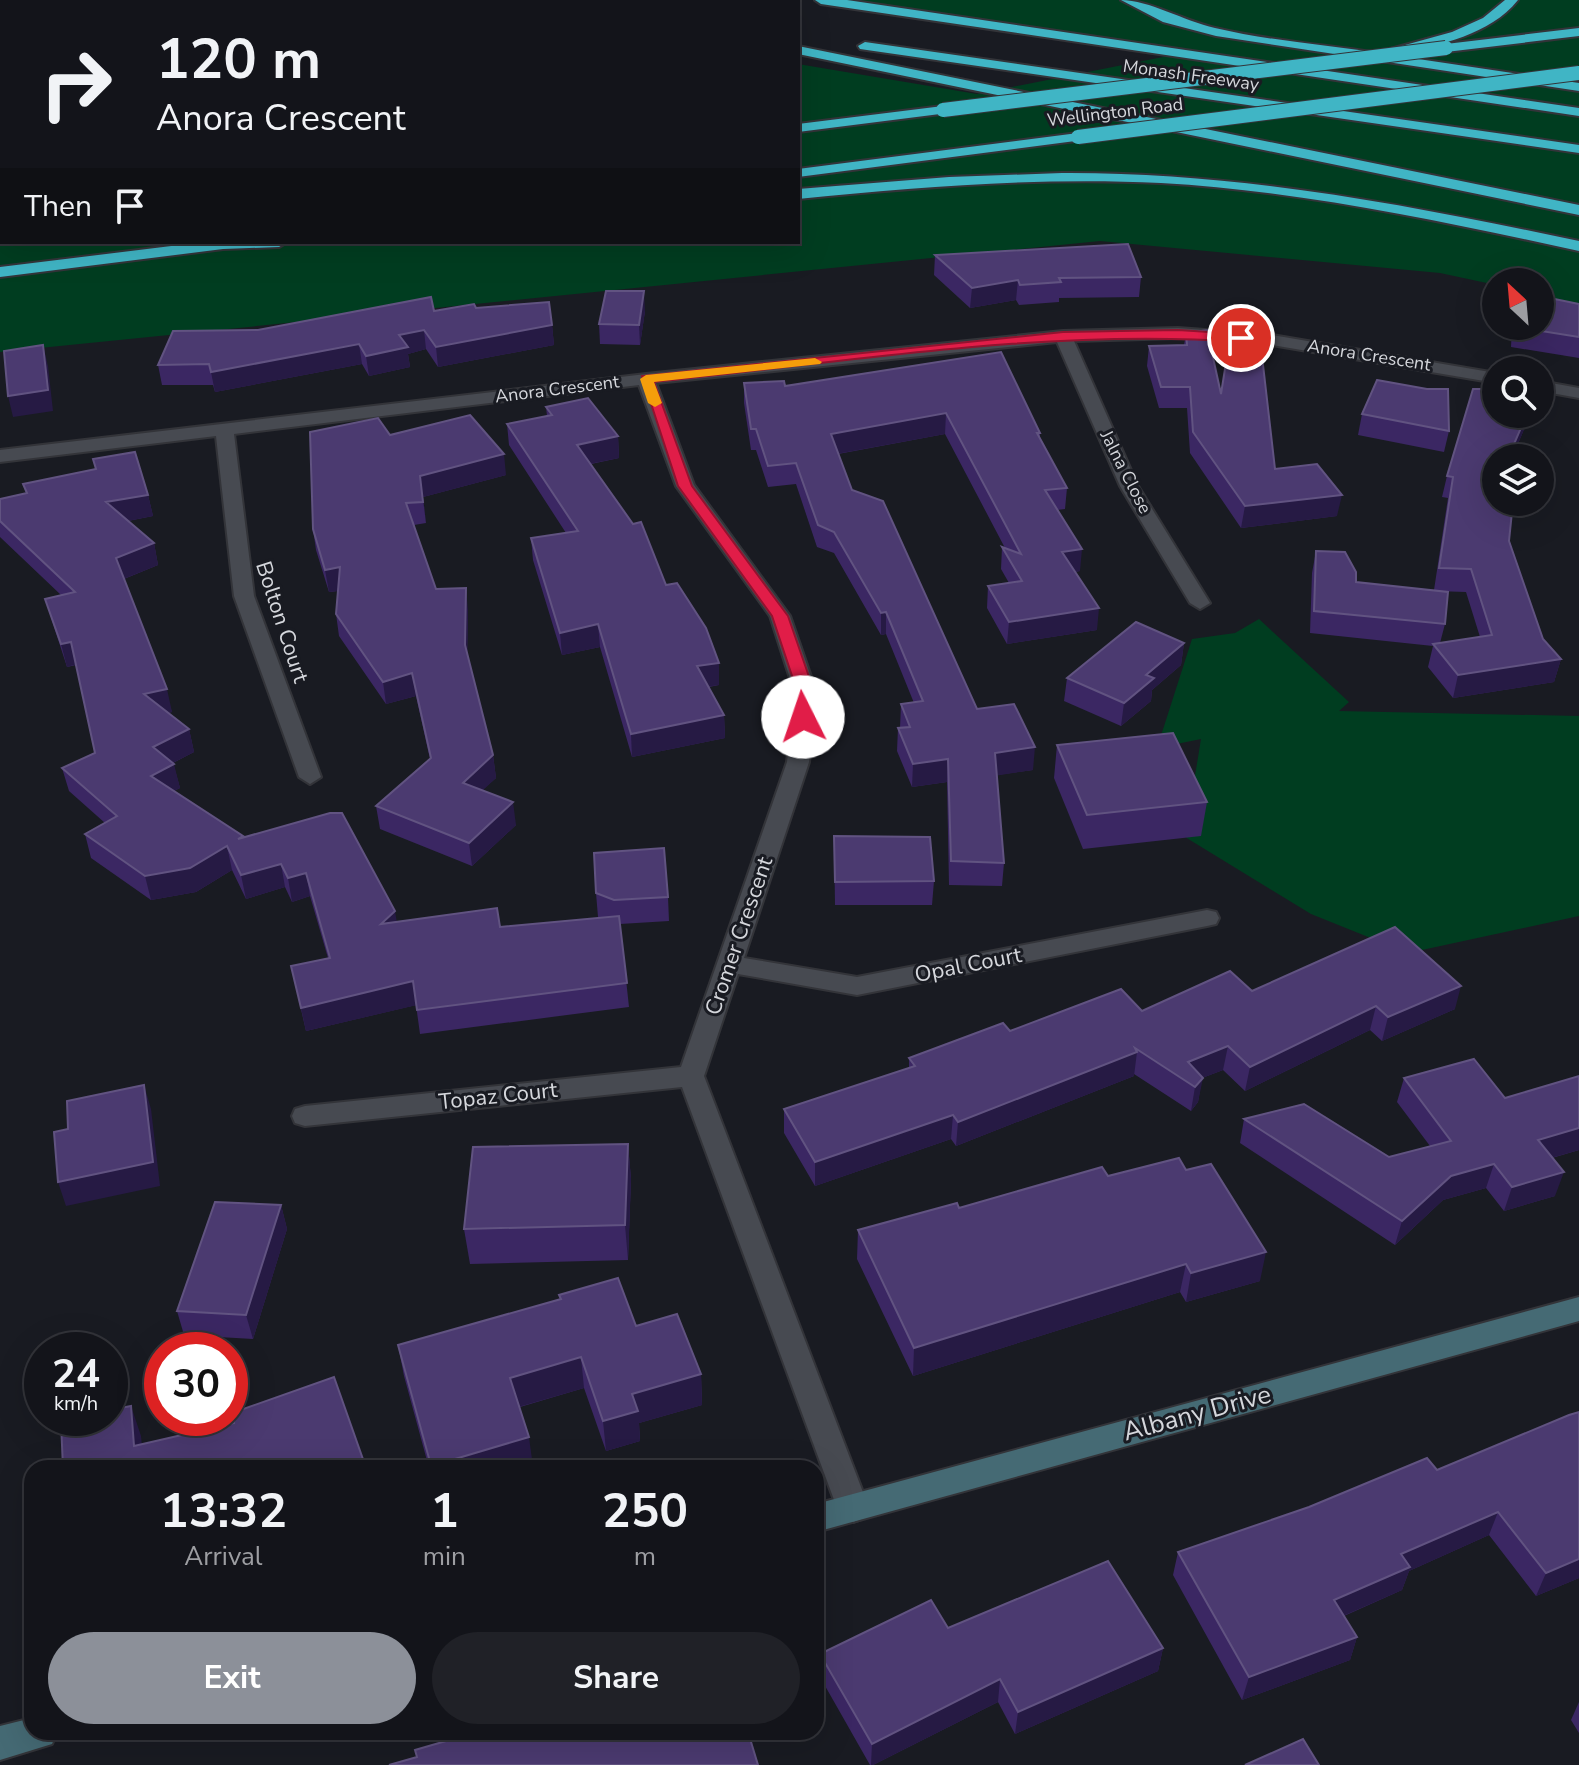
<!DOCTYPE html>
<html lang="en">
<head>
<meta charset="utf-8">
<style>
	:root { --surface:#13141a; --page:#202127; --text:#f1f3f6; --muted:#9d9ea2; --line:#323339; --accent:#8c9099 }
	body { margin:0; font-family:"Nunito Sans",sans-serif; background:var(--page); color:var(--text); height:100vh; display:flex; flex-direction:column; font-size:30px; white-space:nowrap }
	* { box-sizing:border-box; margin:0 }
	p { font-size:26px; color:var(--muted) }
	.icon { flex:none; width:44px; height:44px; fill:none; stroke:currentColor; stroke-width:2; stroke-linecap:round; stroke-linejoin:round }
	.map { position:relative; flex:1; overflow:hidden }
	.details { position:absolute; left:24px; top:1460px; width:800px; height:280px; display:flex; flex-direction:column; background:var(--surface); border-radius:24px; box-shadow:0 8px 32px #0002,0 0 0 2px var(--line) }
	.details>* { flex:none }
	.top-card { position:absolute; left:0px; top:0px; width:800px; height:244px; box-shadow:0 8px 32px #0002,0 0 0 2px var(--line); background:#13141a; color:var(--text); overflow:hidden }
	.needle { width:52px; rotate:334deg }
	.fabs { position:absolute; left:1482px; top:268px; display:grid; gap:16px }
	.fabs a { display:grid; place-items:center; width:72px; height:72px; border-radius:50%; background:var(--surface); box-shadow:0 8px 32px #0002,0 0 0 2px var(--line); font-size:40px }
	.speed { position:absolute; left:24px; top:1332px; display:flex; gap:16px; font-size:40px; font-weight:700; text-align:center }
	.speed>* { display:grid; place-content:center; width:104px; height:104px; border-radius:50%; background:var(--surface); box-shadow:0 8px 32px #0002,0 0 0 2px var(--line); line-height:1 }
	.speed small { font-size:20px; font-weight:400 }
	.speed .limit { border:12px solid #d22; background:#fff; color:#111 }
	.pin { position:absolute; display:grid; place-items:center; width:68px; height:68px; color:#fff; margin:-34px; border:4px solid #fff; border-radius:50%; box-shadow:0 2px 8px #0007 }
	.me { position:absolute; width:88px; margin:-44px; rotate:356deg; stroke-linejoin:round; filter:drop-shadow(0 0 6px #0008) }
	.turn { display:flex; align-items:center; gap:28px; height:168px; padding:0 24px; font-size:36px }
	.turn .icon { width:104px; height:104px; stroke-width:2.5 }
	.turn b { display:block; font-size:56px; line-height:68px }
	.then { display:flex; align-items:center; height:76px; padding:0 24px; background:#0003; gap:16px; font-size:30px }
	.eta { display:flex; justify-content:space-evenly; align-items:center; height:136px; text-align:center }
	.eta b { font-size:48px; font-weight:700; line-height:56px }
	.action { display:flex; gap:16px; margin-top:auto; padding:16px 24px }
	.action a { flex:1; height:92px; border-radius:48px; background:var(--accent); color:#fff; font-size:32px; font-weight:700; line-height:92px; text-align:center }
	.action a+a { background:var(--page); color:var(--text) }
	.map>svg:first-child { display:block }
	.green { fill:#003d20 }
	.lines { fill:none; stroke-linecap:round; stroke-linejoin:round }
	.stream { fill:#438d9c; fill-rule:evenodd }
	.street-casing { stroke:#333439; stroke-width:4 }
	.secondary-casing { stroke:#333439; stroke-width:4 }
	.highway-casing { stroke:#333439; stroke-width:4 }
	.street { fill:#474a51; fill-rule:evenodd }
	.secondary { fill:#456a74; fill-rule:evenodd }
	.highway { fill:#40b5c5; fill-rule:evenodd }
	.highway-bridge-casing { stroke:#333439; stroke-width:16; stroke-linecap:butt }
	.highway-bridge { stroke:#40b5c5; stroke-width:14 }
	.wall { fill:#3b2763; fill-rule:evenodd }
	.shaded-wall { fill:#261a44 }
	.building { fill:#4b3a70; stroke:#615381; stroke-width:2 }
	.route { fill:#e11d48; stroke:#92132f; stroke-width:2 }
	.slow { fill:#f59e0b }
	.labels { text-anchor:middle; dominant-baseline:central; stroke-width:6; stroke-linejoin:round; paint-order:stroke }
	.far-street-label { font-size:18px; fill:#d5d7dc; stroke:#191b22 }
	.street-label { font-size:22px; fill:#d5d7dc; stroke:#191b22 }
	.near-street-label { font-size:26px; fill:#d5d7dc; stroke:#191b22 }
</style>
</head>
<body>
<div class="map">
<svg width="1579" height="1765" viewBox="0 0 1579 1765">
	<rect width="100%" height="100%" fill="#191b22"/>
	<g class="green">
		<path d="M0,0l431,2h-429v240h796v-178l179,30 201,-40 -357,-54h758v304l-39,-9v-13h-44v3l-56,-12 -340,-32 -1100,111z"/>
		<path d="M1259,619l90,83 -10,9 240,5v200l-171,37 -97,-39 -126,-77 16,-98 -44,9 35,-109 43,-6z"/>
	</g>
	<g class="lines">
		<g class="stream">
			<path d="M199,0h24l3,2h-24z"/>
			<rect x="0" y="60" width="2" height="4"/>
		</g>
		<defs>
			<g id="street">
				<path d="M1178,328l94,7 224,38v10l-224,-38 -94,-7 -104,3 64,145 72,117 -10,6 -10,-6 -70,-117 -63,-144 -401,41 38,102 96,131 27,78 -8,68 -65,196 113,19 350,-67 9,2 3,6 -3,6 -9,2 -350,69 -119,-21 -34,102 165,432 -5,10 -11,4 -11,-4 -5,-10 -155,-421 -377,39 -10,-3 -3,-7 3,-7 10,-3 376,-39 106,-305 8,-68 -25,-78 -94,-130 -37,-101 -405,49 20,162 67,181 -11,7 -11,-7 -65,-181 -18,-160 -216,26v-12l646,-76 417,-43z"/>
				<path d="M1540,381l39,7v10l-39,-7z"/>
			</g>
			<g id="secondary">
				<path d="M1579,1297v24l-763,211v-28z"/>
				<path d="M32,1718v14h25l-5,12 -52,16v-34z"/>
			</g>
			<g id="highway">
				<path d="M516,0h22l1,2h-22z"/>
				<path d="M551,0h24l1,2h-24z"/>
				<path d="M815,0h32l732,108v8l-758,-112z"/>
				<path d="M1121,0c28,0 63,21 94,28 55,13 114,17 171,26l1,-4 65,-18 31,-14 22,-18h13c-29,36 -77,43 -120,56l181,27v8l-363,-55 -53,-14z"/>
				<path d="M1579,28v8l-133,16 -7,-4 7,-4z"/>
				<path d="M865,42l714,103v8l-719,-104 -2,-3z"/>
				<path d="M798,46l781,159v10l-781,-161z"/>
				<path d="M943,106l7,4 -2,3 -150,19v-8z"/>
				<path d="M1078,133l5,1v6l-285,37v-8z"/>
				<path d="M1062,173c176,-1 346,32 517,68v10c-138,-30 -277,-60 -418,-68 -121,-6 -243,4 -363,16v-10l151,-12z"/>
				<rect x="0" y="223" width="2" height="10"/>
				<path d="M204,242h83l-8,5 -56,2 -223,28v-10z"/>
			</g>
		</defs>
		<use href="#street" class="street-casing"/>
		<use href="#secondary" class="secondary-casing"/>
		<use href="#highway" class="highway-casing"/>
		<use href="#street" class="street"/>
		<use href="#secondary" class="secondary"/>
		<use href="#highway" class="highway"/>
		<defs>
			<g id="highway-bridge">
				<path d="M943,110l503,-62"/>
				<path d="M1078,137l501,-64"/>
			</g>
		</defs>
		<use href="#highway-bridge" class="highway-bridge-casing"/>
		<use href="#highway-bridge" class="highway-bridge"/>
	</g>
	<g class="wall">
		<path d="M935,255l206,22 -2,20 -80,1v4l-40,3 -3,-5 -46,8 -36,-33z"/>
		<path d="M1579,304v54l-68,-11 1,-21h28z"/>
		<path d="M476,308l76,17 2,20 -116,22 -12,-18 -18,5 2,13 -41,9 -7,-12 -147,28 -2,-7h-51l-4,-20 276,-54z"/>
		<path d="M645,311l-5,34 -40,-1 -1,-20z"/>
		<path d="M1186,333l35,61 54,75 62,47 -96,12 -51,-75 -3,-45h-28l-12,-42 2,-20 35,-1z"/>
		<path d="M1001,352l39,81v5l27,50 -2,21 -8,1 23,61 -5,1 22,58 -90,14 -20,-36 1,-22 21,-3 -8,-14 1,-22 3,1 -60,-114 -107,20 14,36 125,219 56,61 -36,5 7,88 -2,23 -53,-1 -2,-103 -35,5 -15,-36 1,-23h2l1,-24 13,-1 -28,-69 -5,1 -47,-82 -17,-6 -21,-63 -28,3 -12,-37h-5l-7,-47v-20l41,3z"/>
		<path d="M546,407l72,29 1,22 -28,6 75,121 53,100 -10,2 15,28 1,23 -93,19 -32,-110 -38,8 -29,-95 -2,-22 35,-5 -57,-88 -2,-21 40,-8z"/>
		<path d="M1362,414l87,17 -5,21 -86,-17z"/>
		<path d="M1496,414h32l-3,13 -13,31h-16v44l47,137 18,20 -7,23 -101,16 -25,-31 5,-21 -123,-13 2,-60 4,-22 40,31 78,8 14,-92 -6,-1 5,-21zM1435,591l31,1 14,45 -40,6 5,-19z"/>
		<path d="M390,435l116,40 -83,22 3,26 -12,2 22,64 32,21 -1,46 26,99 3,23 -14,12 34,35 -44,41 -92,-37 -4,-23 54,-47 -14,-63 -30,8 -47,-68 -3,-22 2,-23 -9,1 -13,-42 -3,-21z"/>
		<path d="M23,484l125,11 5,21 -25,5 26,22 4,22 -34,14 48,133 -4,1 21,16 5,23 -21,11 7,25 -6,3 69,47 154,84 103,5 101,-9 -3,-1 -2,-24 72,4 1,24 -49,3 9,83 -209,27 -4,-29 -110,26 -15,-65 37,-8 -18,-62 -18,6 -7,-15 -39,12 -14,-29 -36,22 -45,8 -60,-42 -6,-24 20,-11 -36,-32 -7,-23 33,-15 -19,-88 -9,2 -22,-68 16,-4 -61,-58v-38l26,-6z"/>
		<path d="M1184,643l-3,22 -29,25 -1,11 -30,25 -57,-25 3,-23z"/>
		<path d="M1057,745l150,57 -6,34 -118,13 -29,-71z"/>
		<path d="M834,836l100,45 -2,24h-97z"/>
		<path d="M1252,991l203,18 -73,32 -12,-11 -125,61 -22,-21 -21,8 -4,24 -7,9 -57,-37v2l-178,70 -5,-7 -136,47 -31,-53v-24l125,-41v-10l101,-27 132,-20z"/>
		<path d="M1579,1076v74l-27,8 3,38 -51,15 -18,-23 -43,12 -48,45 -155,-102 4,-24 145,38 41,-11 -33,-44 7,-24 101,20z"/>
		<path d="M628,1144l3,35 -3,81 -158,4 -6,-35z"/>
		<path d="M1186,1170l74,111 -74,21 -6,-10 -267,84 -56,-117 1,-29 250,-54z"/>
		<path d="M281,1205l6,24 -34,110 -69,-4 -7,-24z"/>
		<path d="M559,1295l77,31 65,48 1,31 -63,18 1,18 -34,10 -22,-63 -64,19 13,60 -104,1 -25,-92 -6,-31 162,-45z"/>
		<path d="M1579,1412v166l-43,18 -47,-61 -80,36 -7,19 -58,26 13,21 -7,23 -108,40 -69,-125 5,-23 259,-82z"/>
		<path d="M948,1628l215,20 -5,23 -143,63 -17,-32 -125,63h-3l-50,-88v-23z"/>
		<path d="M1579,1702v31l-8,-13z"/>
	</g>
	<g class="shaded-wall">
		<path d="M1018,280l-2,20 -46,8 2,-20z"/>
		<path d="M644,291l1,20 -5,34 -1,-20z"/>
		<path d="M552,325l2,20 -116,22 -2,-20z"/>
		<path d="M424,330l2,19 -18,5 2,13 -41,9 -3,-20 33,-21z"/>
		<path d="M359,344l3,20 -147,28 -4,-20z"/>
		<path d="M43,345l5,21 5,45 -40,6 -5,-21z"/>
		<path d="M946,413l-1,21 -114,21v-21z"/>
		<path d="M1527,414h1l-3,13 -13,31h-4z"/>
		<path d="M618,436l1,22 -40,8 -2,-21z"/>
		<path d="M504,454l2,21 -83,22 3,26 -6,-47z"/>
		<path d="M148,495l5,21 -41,8 -6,-22z"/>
		<path d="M1342,495l-5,21 -96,12 4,-22z"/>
		<path d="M154,543l4,22 -37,15 -5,-22z"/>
		<path d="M1082,549l-2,22 -20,3 2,-22z"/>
		<path d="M340,567l4,23 -15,2 -4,-22z"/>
		<path d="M466,588l2,22 -1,58 -2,-23z"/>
		<path d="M1099,608l-2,22 -90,14 2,-22z"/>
		<path d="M886,612v22l-5,1v-22z"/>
		<path d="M598,624l2,23 -38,8 -2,-22z"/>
		<path d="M71,642l6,22 -10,3 -6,-23z"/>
		<path d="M1184,643l-3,22 -29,25 -1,11 -30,25 3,-23 22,-28z"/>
		<path d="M1561,659l-7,23 -101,16 5,-23z"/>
		<path d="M719,663v22l-21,3 -1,-22z"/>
		<path d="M412,673l4,23 -30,8 -3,-22z"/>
		<path d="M167,689l5,23 -22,4 -6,-22z"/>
		<path d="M724,715l1,23 -93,19 -1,-23z"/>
		<path d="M189,729l5,23 -35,18 -6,-23z"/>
		<path d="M1035,747l-2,23 -39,6 1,-23z"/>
		<path d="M493,755l3,23 -30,28 -3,-23z"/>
		<path d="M948,759l-1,23 -35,5 1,-23z"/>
		<path d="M174,764l6,24 -23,11 -6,-23z"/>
		<path d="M513,802l3,23 -44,41 -3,-23z"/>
		<path d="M227,846l5,24 -36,22 -45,8 -6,-24z"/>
		<path d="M281,864l4,23 -39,12 -5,-24z"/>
		<path d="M306,873l4,23 -18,6 -4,-24z"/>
		<path d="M395,911l4,24 -18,-11z"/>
		<path d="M413,981l4,24 -111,26 -5,-23z"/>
		<path d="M1461,986l-6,23 -73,32 6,-24z"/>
		<path d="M1376,1006l-6,24 -125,61 5,-24z"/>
		<path d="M1228,1046l-5,24 -34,13 -1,-21z"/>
		<path d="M1137,1052l-3,24 -178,70 2,-24z"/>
		<path d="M1203,1078l-5,24 -7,9 4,-24z"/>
		<path d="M144,1085l7,24 9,77 -94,20 -8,-24z"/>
		<path d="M953,1115l-2,24 -136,47v-24z"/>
		<path d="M1579,1128v22l-49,14 8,-24z"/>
		<path d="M628,1144l3,35 -3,81 -3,-35z"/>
		<path d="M1494,1164l-8,24 -43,12 -48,45 7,-24 49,-45z"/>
		<path d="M1564,1172l-9,24 -51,15 8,-24z"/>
		<path d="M281,1205l6,24 -34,110 -7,-24z"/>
		<path d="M1266,1252l-6,29 -74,21 5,-29z"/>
		<path d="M1186,1264l-6,28 -267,84 1,-28z"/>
		<path d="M581,1357l3,31 -69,20 -5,-30z"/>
		<path d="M701,1374l1,31 -63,18 1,18 -34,10 -3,-30 29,-27z"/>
		<path d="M131,1406l10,30 3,32 -10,-22z"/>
		<path d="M529,1437l4,30 -87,1 -1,-6z"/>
		<path d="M1498,1512l-9,23 -80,36 -7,19 -75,33 7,-23 67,-46z"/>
		<path d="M1579,1559v19l-43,18 10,-23z"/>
		<path d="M1357,1637l-7,23 -108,40 7,-23z"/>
		<path d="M1163,1648l-5,23 -143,63 3,-22z"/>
		<path d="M1000,1679l-2,23 -125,63h-2l1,-21z"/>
	</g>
	<g class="building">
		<path d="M1128,244l13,33 -82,1 2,4 -41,3 -2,-5 -46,8 -37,-33z"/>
		<path d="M606,291h38l-5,34 -40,-1z"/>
		<path d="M1540,296l39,8v33l-63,-10 24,-1z"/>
		<path d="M431,297l3,14 40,-7 2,4 73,-6 3,23 -116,22 -12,-17 -25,5 9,12 -42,9 -7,-12 -148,28 -2,-8 -51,1 15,-34 85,-1z"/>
		<path d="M1207,330l14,64 7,-44 6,7 28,-1 13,113 42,-5 25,31 -97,11 -52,-74 -3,-45h-29l-12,-41 38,-1 -1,-12z"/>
		<path d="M43,345l5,45 -40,6 -4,-45z"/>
		<path d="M1001,352l39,81h-3l30,55 -22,2 37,59 -20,3 37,56 -90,14 -21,-36 34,-5 -20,-34 19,7 -75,-141 -115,21 21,56 31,11 94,208 37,-5 21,43 -40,6 9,110 -53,-2 -3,-102 -35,5 -15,-36 12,-1 -9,-23 22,-3 -37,-89 -5,1 -47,-81 -16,-7 -22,-62 -28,3 -12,-37h-5l-7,-46 40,-2 1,5z"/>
		<path d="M1377,380l50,9h21l1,42 -87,-17z"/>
		<path d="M1473,389h23v25h31l-19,44h-12v27l-3,8 3,1v8h17l-4,39 34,98 18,20 -103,16 -25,-31 59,-9 -21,-66 -32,-1 14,-91 -6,-1z"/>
		<path d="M588,398l30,38 -41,9 56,79 8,-2 25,63 11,-2 29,45 13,35 -22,3 27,49 -93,19 -33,-110 -38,9 -29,-95 47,-7 -71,-107 45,-9 -6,-8z"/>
		<path d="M470,415l34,39 -84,22 3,26 -17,1 30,86 30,-1 -1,57 28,110 -30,28 50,19 -44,41 -93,-37 55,-48 -19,-85 -29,9 -47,-68 4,-47 -15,3 -12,-41 -3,-97 68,-14 12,17z"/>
		<path d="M135,452l13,43 -42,7 48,41 -38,15 51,131 -23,5 45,35 -36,18 21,17 -23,12 92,60 -5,3 92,-26h12l53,98 -14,13 116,-16 3,19 119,-11 8,67 -210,27 -4,-29 -112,27 -10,-42 39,-8 -24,-85 -18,5 -7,-14 -40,11 -14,-29 -37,22 -45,8 -60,-42 32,-18 -55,-48 33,-15 -24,-111 -10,2 -16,-45 30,-7 -75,-71v-22l27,-6 -4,-9 73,-15 -3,-10z"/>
		<path d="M1316,551l29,1 11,20v10l92,10 -3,32 -131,-13z"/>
		<path d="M1136,622l48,21 -38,32 8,3 -30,25 -57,-25z"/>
		<path d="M1173,733l34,69 -120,13 -30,-70z"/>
		<path d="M834,836l96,1 4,44 -99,1z"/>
		<path d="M664,848l4,49 -54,3 -18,-7 -2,-40z"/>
		<path d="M1395,927l66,59 -73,31 -12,-11 -126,61 -22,-21 -40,16 15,16 -8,9 -60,-39 2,4 -179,70 -5,-7 -138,47 -31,-53 131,-43 -6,-8 94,-35 7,8 111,-42 21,22 88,-40 22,20z"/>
		<path d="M1474,1059l31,39 74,-22v52l-41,12 26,32 -52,15 -18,-23 -43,12 -49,45 -158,-102 60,-15 85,53 62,-16 -47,-63z"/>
		<path d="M144,1085l9,77 -95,20 -4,-50 14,-3 -1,-28z"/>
		<path d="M628,1144l-3,81 -161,4 9,-82z"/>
		<path d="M1179,1158l7,12 25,-6 55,88 -75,21 -5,-9 -272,84 -56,-118 99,-27 2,5 143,-41 6,9z"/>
		<path d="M215,1202l66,3 -35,110 -69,-4z"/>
		<path d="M618,1278l18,48 41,-12 24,60 -69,20 6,17 -35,10 -22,-64 -71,21 19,59 -84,25h-15l-32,-117 163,-46 -2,-4z"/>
		<path d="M334,1377l31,88 -8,3h-294l-2,-46 16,-4h33v-8l21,-4 3,40 100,-23 -2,-10z"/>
		<path d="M1579,1412v147l-33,14 -48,-61 -97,42 9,13 -76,33 23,37 -108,40 -71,-125 131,-45 118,-49 10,12 132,-55z"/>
		<path d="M1108,1561l55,87 -145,64 -18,-33 -128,65 -52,-90 111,-54 17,28z"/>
		<path d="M477,1732h271l10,33h-369l28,-8 -2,-7z"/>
		<path d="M1303,1739l16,26h-74z"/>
	</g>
	<path class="route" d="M1178,330l63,4 6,4 -6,4c-195,-14 -393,20 -587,40l38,104 96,130 27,78 -6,26h-11v-26l-26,-78 -94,-130 -36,-110 421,-44z"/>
	<path class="slow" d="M815,358l7,4 -2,2 -166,18 8,21 -7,4 -7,-4 -8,-24 6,-4z"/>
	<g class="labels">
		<g class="far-street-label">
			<text transform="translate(1191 75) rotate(8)">Monash Freeway</text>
			<text transform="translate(1115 112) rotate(-7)">Wellington Road</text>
			<text transform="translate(1369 355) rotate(9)">Anora Crescent</text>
			<text transform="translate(557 389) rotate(-7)">Anora Crescent</text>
			<text transform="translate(1126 472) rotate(63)">Jalna Close</text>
		</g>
		<g class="street-label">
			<text transform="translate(282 622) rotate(72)">Bolton Court</text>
			<text transform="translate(739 936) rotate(-71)">Cromer Crescent</text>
			<text transform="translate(968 965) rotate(-11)">Opal Court</text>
			<text transform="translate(498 1096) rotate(-6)">Topaz Court</text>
		</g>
		<g class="near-street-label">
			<text transform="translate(1197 1413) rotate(-15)">Albany Drive</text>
		</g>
	</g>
</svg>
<div class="fabs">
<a><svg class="needle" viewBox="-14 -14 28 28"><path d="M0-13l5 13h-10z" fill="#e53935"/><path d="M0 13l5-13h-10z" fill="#9d9ea2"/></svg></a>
<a><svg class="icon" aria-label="search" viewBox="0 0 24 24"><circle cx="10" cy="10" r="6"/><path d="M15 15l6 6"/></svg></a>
<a><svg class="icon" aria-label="layers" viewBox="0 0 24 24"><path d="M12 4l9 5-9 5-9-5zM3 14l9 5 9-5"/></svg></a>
</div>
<div class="speed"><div>24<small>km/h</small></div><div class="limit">30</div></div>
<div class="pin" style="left:1241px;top:338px;background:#d93025"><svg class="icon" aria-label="arrive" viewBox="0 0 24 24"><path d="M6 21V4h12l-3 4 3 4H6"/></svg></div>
<svg class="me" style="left:803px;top:717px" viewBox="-20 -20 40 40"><circle r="19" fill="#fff"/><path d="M0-13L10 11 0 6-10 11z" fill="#e11d48"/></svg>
<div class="top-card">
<div class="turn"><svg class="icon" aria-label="right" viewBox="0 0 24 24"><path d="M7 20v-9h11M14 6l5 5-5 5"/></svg><div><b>120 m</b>Anora Crescent</div></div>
<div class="then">Then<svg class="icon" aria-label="arrive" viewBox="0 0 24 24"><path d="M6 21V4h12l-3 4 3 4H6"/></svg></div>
</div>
<section class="details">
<div class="eta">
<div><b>13:32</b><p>Arrival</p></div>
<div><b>1</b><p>min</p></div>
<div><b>250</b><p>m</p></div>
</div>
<div class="action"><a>Exit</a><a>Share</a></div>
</section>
</div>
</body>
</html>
